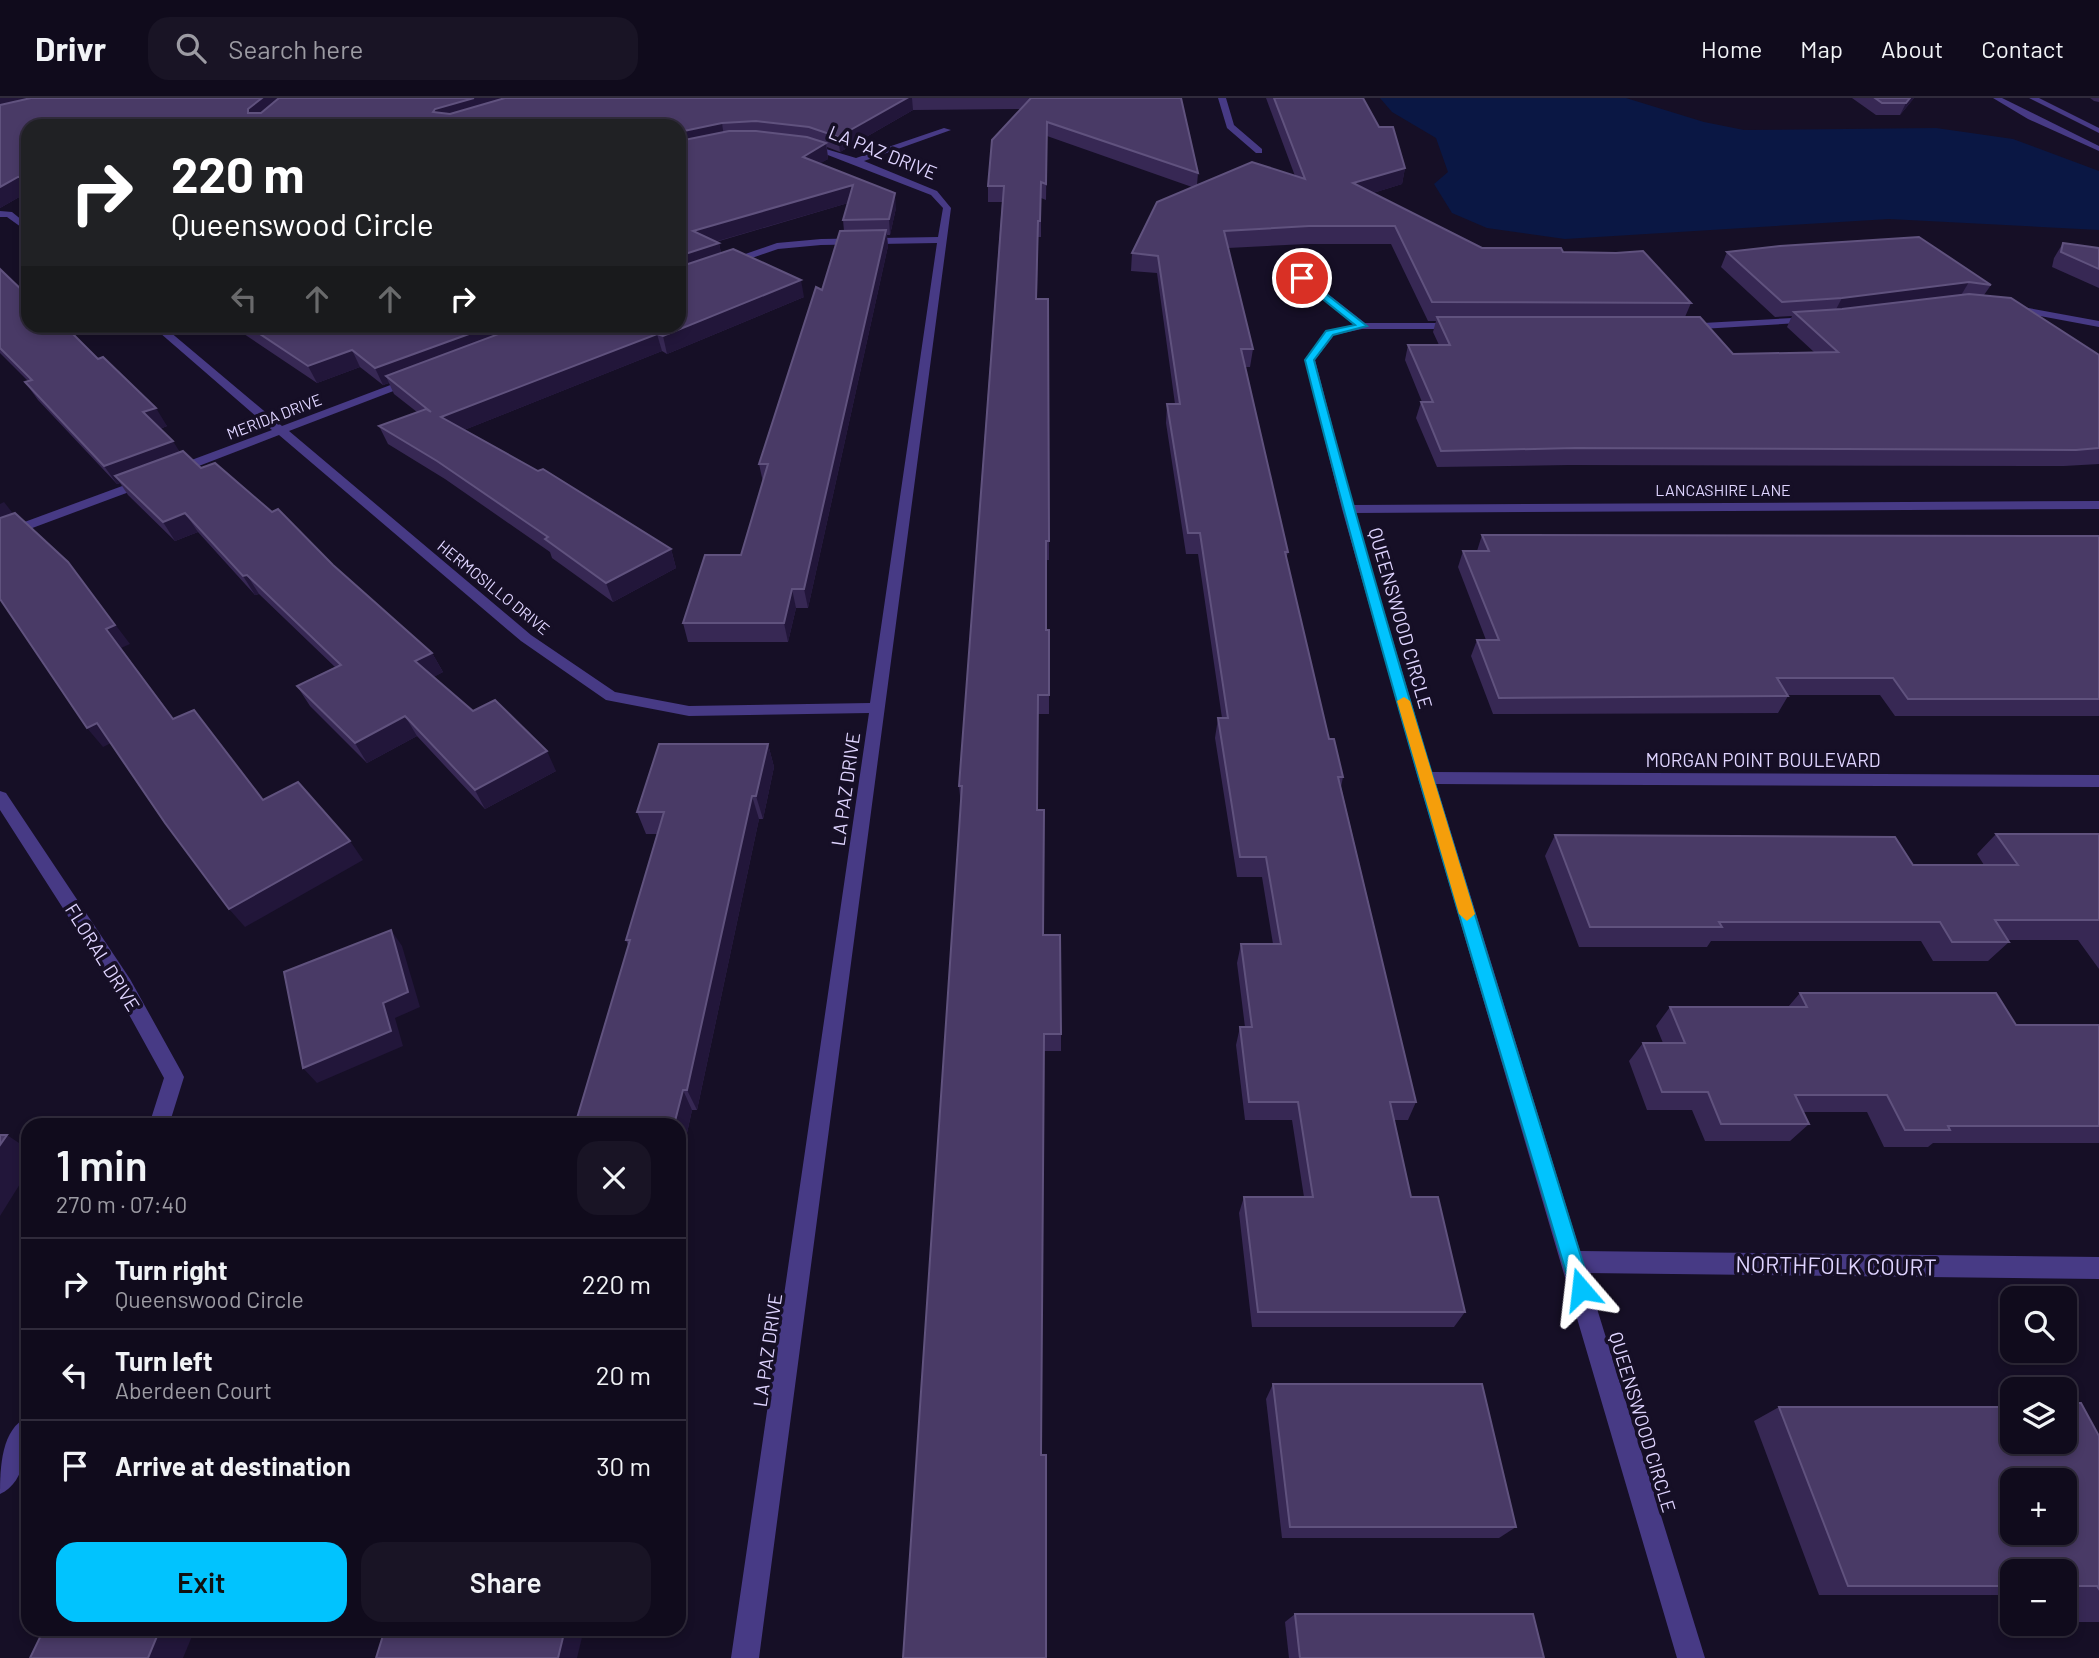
<!DOCTYPE html>
<html lang="en">
<head>
<meta charset="utf-8">
<style>
	:root { --surface:#100b1c; --page:#191425; --text:#f1f3f6; --muted:#9c9ba3; --line:#302b3b; --accent:#01c3fe }
	body { margin:0; font-family:Barlow,sans-serif; background:var(--page); color:var(--text); height:100vh; display:flex; flex-direction:column; font-size:26px; white-space:nowrap }
	* { box-sizing:border-box; margin:0 }
	p { font-size:23px; color:var(--muted) }
	.icon { flex:none; width:38px; height:38px; fill:none; stroke:currentColor; stroke-width:2; stroke-linecap:round; stroke-linejoin:round }
	.map { position:relative; flex:1; overflow:hidden }
	.panel { position:absolute; left:21px; top:1020px; width:665px; height:518px; display:flex; flex-direction:column; background:var(--surface); border-radius:21px; box-shadow:0 4px 10px #0003,0 0 0 2px var(--line) }
	.panel>* { flex:none }
	.top-card { position:absolute; left:21px; top:21px; width:665px; height:214px; border-radius:21px; box-shadow:0 4px 10px #0003,0 0 0 2px var(--line); background:#202124; color:#fff; overflow:hidden }
	.tools { position:absolute; left:2000px; top:1188px; display:grid; gap:14px }
	.tools a { display:grid; place-items:center; width:77px; height:77px; border-radius:14px; background:var(--surface); box-shadow:0 4px 10px #0003,0 0 0 2px var(--line); font-size:35px }
	.pin { position:absolute; display:grid; place-items:center; width:60px; height:60px; color:#fff; margin:-30px; border:4px solid #fff; border-radius:50%; box-shadow:0 2px 7px #0007 }
	.me { position:absolute; width:77px; margin:-38px; rotate:343deg; stroke-linejoin:round; filter:drop-shadow(0 0 5px #0008) }
	.turn { display:flex; align-items:center; gap:24px; height:147px; padding:0 35px; font-size:32px }
	.turn .icon { width:91px; height:91px; stroke-width:2.5 }
	.turn b { display:block; font-size:49px; line-height:60px }
	.lanes { display:flex; align-items:center; height:66px; padding:0 35px; background:#0003; justify-content:center; gap:35px; direction:ltr }
	.lanes .off { opacity:.35 }
	.round { display:grid; place-items:center; flex:none; width:74px; height:74px; border-radius:21px; background:var(--page) }
	.overview { display:flex; align-items:center; justify-content:space-between; height:119px; padding:0 35px }
	h1 { font-size:42px; font-weight:600; line-height:52px }
	.cta { display:flex; gap:14px; margin-top:auto; padding:14px 35px }
	.cta a { flex:1; height:80px; border-radius:21px; background:var(--accent); color:#111; font-size:28px; font-weight:600; line-height:80px; text-align:center }
	.cta a+a { background:var(--page); color:var(--text) }
	ul { padding:0; list-style:none }
	li { display:flex; align-items:center; gap:21px; height:91px; padding:0 35px; border-top:2px solid var(--line) }
	li div { flex:1 }
	li b { display:block; font-size:26px }
	li em { font-style:normal }
	header { display:flex; align-items:center; gap:42px; box-sizing:border-box; height:98px; padding:0 35px; background:var(--surface); border-bottom:2px solid var(--line) }
	header strong { font-size:33px }
	nav { display:flex; gap:38px; margin-inline-start:auto; font-size:24px }
	.search { width:490px; height:63px; background:var(--page); display:flex; align-items:center; gap:18px; box-sizing:border-box; padding:0 24px; border-radius:21px; color:var(--muted); font-size:26px }
	.map>svg:first-child { display:block }
	.water { fill:#0a1744 }
	.lines { fill:none; stroke-linecap:round; stroke-linejoin:round }
	.minor { fill:#473a85; fill-rule:evenodd }
	.tertiary { fill:#473a85; fill-rule:evenodd }
	.wall { fill:#372854 }
	.shaded-wall { fill:#22163a }
	.building { fill:#493a66; stroke:#60527e; stroke-width:2; fill-rule:evenodd }
	.route { fill:#01c3fe; stroke:#017fa5; stroke-width:2 }
	.slow { fill:#f59e0b }
	.labels { text-anchor:middle; dominant-baseline:central; stroke-width:7; stroke-linejoin:round; paint-order:stroke }
	.far-street-label { font-size:16px; fill:#dfd4ff; stroke:#160f26 }
	.street-label { font-size:19px; fill:#dfd4ff; stroke:#160f26 }
	.near-street-label { font-size:23px; fill:#dfd4ff; stroke:#160f26 }
</style>
</head>
<body>
<header>
<strong>Drivr</strong>
<div class="search"><svg class="icon" aria-label="search" viewBox="0 0 24 24"><circle cx="10" cy="10" r="6"/><path d="M15 15l6 6"/></svg>Search here</div>
<nav><a>Home</a><a>Map</a><a>About</a><a>Contact</a></nav>
</header>
<div class="map">
<svg width="2099" height="1560" viewBox="0 0 2099 1560">
	<rect width="100%" height="100%" fill="#160f26"/>
	<path class="water" d="M1380,0h246l78,24 40,8 192,-2 77,11 86,32v59l-210,-11 -324,20 -78,-11 -35,-15 -18,-29 14,-12 -12,-34 -44,-26z"/>
	<g class="lines">
		<g class="minor">
			<path d="M1218,0h8l8,27 28,24v4h-6l-29,-25z"/>
			<path d="M944,30l7,2 -87,31 73,30 14,17 -192,1450h-28l138,-945 -180,3 -83,-16 -85,-59 -242,-206 -101,39h-8v-6l102,-38 -120,-104h11l119,100 127,-48h8v4l-128,49 242,204 84,57 74,14 181,-3 67,-460 -116,2 -43,4 -99,34v-6l98,-34 44,-4 117,-2 5,-29 -12,-13 -129,-50 4,-2 50,15z"/>
			<path d="M0,113l12,1 16,13v7l-21,-15h-7z"/>
			<path d="M1299,178h6l60,47h93l5,3 -5,3h-96l-28,6 -19,25 38,145 746,-4v8l-744,4 77,259 667,3v12l-663,-3 144,467 519,6v22l-513,-6 119,385h-28l-259,-880 -76,-269 -37,-149 21,-29 28,-6 -55,-45z"/>
			<path d="M2006,206l93,17v6l-97,-18 -1,-2z"/>
			<path d="M1811,219l5,3 -1,2 -130,8 -5,-3 5,-3z"/>
			<path d="M144,380l4,1v6l-148,55v-9z"/>
			<path d="M0,693l6,2 124,186 51,92 3,6 -15,48h-20l15,-47 -48,-87 -116,-181z"/>
			<path d="M28,1319c0,25 -1,65 -28,77 0,-25 1,-66 28,-77z"/>
		</g>
		<g class="tertiary">
			<path d="M1993,0h9l97,48v5l-71,-32z"/>
			<path d="M2029,0h10l60,30v5z"/>
		</g>
	</g>
	<g class="wall">
		<path d="M0,0h1181l17,75 -1,12 98,-9 -29,-78h97l16,29 26,41 -3,16 -29,9 109,55 81,4 128,51 -6,14 48,37 81,-2 -27,-25 5,-11 -17,1 -54,-50 6,-15 264,33 -7,10 115,60v109l-35,2 -495,-1 -132,2 -21,-49 5,-16h1l-17,-42 3,-15h31l-6,-13 3,-11h-8l-37,-77h-85l-78,4 25,101 -3,18h-5l43,185 -2,7 43,180 14,38 -2,10 75,315 -8,18h-14l17,77 54,115 -11,15h-202l-13,-114 5,-16h60l-12,-77h-47l-9,-75 4,-18h5l-8,-64 4,-19h32l-11,-67h-25l-22,-139 3,-20h4l-24,-164h-12l-20,-131 1,-19h8l-18,-131 -26,-2 1,-18 60,-66 -145,-51 -1,64 -5,-2v39h-3l-1,62h11l1,261h-3v70h3v84h-11l-1,96 6,125 18,99v17h-17l-3,404 5,203 -87,-872 43,-584h-14v-16l32,-77 -107,1 -73,42 -13,-5 1,12 -8,4 76,45 -6,27h-3l1,11 -80,362h-12l-8,34h-100l-5,-19 58,-68 22,-73 -4,-18 85,-233 -1,-11 5,-17 -132,39 3,1 2,10 83,44 -137,57 -5,-3 -198,79 207,119 5,19 -63,34 -61,-44 -2,-6 -105,-73 -57,-35 -9,-18 38,-14 -23,-18 -5,-11 -6,2 -23,-18 -43,16 -85,-57h447l-651,-200v66l-28,16z"/>
		<path d="M1852,0h62l-14,17h-24z"/>
		<path d="M2090,0h9v4l-5,-1z"/>
		<path d="M2063,145l36,5v40l-47,-21 2,-9z"/>
		<path d="M0,171l28,57 70,33 69,67 -7,3 20,23 153,113 99,88 11,19 -10,5 40,34 83,60 -71,38 -68,-73 -50,27 -57,-57 -13,-20 38,-19 -76,-73 -4,1 -57,-63 -23,9 -47,-46 -8,-12 -3,1 -79,-84 -13,-18 3,-1 -28,-28z"/>
		<path d="M1482,437l617,1v180h-204l-15,-21h-92v1l-10,17 -285,1 -22,-58 6,-16h9l-28,-73 5,-16h14z"/>
		<path d="M768,646l6,23 -11,52h-4l-62,291h-5l-13,60 -51,-225 -2,-5 31,-106h-11l-9,-22z"/>
		<path d="M1996,736h103v135l-21,-29h-70l1,2 -21,19h-55l-12,-20h-210l-4,6h-128l-34,-91 10,-21 358,30h71l-7,-11z"/>
		<path d="M1800,895l216,32h83v118h-166l-5,4h-44l-17,-35h-64l6,12 -19,17h-85l-13,-31h-45l-18,-49 14,-18h20l-7,-17 14,-19h118z"/>
		<path d="M1273,1286l243,143 -17,11h-217l-16,-139z"/>
		<path d="M2005,1305l94,33v186h-28l-6,-13v-37h-53v23h-193l-65,-174 25,-14h219z"/>
		<path d="M1295,1516l249,44h-255l-4,-36z"/>
	</g>
	<g class="shaded-wall">
		<path d="M0,0h64l-64,15z"/>
		<path d="M262,0h23l-30,28 -7,-13v-4z"/>
		<path d="M474,0h55l-91,28 -5,-14 2,-3z"/>
		<path d="M907,0h5l1,12 -73,42 -2,-15z"/>
		<path d="M1910,0h4l-14,17 6,-12z"/>
		<path d="M722,25l2,14 -45,11v-16z"/>
		<path d="M826,45l2,16 -23,13 -2,-15z"/>
		<path d="M1405,70l-3,16 -52,16 3,-17z"/>
		<path d="M18,79l10,15 -28,16v-21z"/>
		<path d="M853,87l2,16 -158,46 -4,-16z"/>
		<path d="M895,95l1,15 -6,27 -1,-16z"/>
		<path d="M886,132l2,16 -80,362 -4,-19z"/>
		<path d="M719,145l3,16 -43,15v-18z"/>
		<path d="M801,182l3,17 -137,57 -4,-18z"/>
		<path d="M1969,184l-9,15 -126,16 8,-15z"/>
		<path d="M491,228h53l-158,50 3,7 -6,2 -8,-17z"/>
		<path d="M657,236l5,17 -213,85 -8,-19z"/>
		<path d="M352,252l8,17 -43,16 -9,-17z"/>
		<path d="M156,310l11,18 -12,5 -12,-19z"/>
		<path d="M173,343l11,18 -69,17 5,7 -3,1 -13,-18z"/>
		<path d="M4,404l15,19 -19,8v-25z"/>
		<path d="M185,415l13,19 -23,9 -12,-19z"/>
		<path d="M671,451l5,19 -63,34 -7,-19z"/>
		<path d="M68,464l62,82 -9,4 67,90 -82,-109z"/>
		<path d="M247,477l12,19 -4,1 -12,-19z"/>
		<path d="M792,491l4,19 -8,34 -4,-19z"/>
		<path d="M432,555l11,19 -17,9 -11,-20z"/>
		<path d="M405,618l12,20 -50,27 -12,-20z"/>
		<path d="M97,625l16,19 -10,5 -16,-19z"/>
		<path d="M768,646l6,23 -11,52 -7,-23z"/>
		<path d="M547,653l9,20 -71,38 -10,-19z"/>
		<path d="M752,698l7,23 -62,291 -10,-20z"/>
		<path d="M350,743l13,19 -118,67 -16,-18z"/>
		<path d="M391,832l11,16 18,61 -25,11 8,28 -86,37 -14,-15 80,-65z"/>
		<path d="M683,992l9,20 -13,60v-45h-5z"/>
		<path d="M7,1037l21,14v22l-28,45v-71z"/>
		<path d="M160,1531h35l-12,29h-35z"/>
		<path d="M565,1531h19l-7,29h-19z"/>
	</g>
	<g class="building">
		<path d="M31,0h231l-14,11v4h13l18,-15h195l-39,11 -2,3 17,2 55,-16h402l-69,39 -29,-10 -53,-6 -34,2 -43,9v-6h-651v51h-10l-18,10v-82z"/>
		<path d="M1031,0h150l17,75 -151,-51 -1,62 -5,-2 -1,39h-2l-2,78h12l1,242h-3v89h3v65h-11l-1,115h7l-1,125h17l1,99h-17l-3,421h5v203h-143l59,-872h-3l45,-600h-16l4,-46z"/>
		<path d="M1274,0h89l16,29h14l12,41 -52,15 129,65h79l2,4 53,1 27,-2 48,52 -259,-1 -37,-76h-86l-85,5 29,118h-12l47,203h-3l44,187h5l9,38h-5l78,325h-26l21,95h27l27,115h-207l-14,-115h69l-15,-95h-49l-9,-75h12l-11,-83h40l-15,-87h-26l-22,-139h10l-28,-185h-12l-21,-129h13l-22,-148 -26,-3 25,-51 95,-40 53,17z"/>
		<path d="M1875,0h35l-4,5h-24z"/>
		<path d="M729,33h27l51,6 19,6 -23,14 92,36 -6,26 -46,1 10,-35 -160,46 26,12 -40,13v-115z"/>
		<path d="M886,132l-82,359h-12l-8,34h-101l22,-68h36l27,-91h-9l57,-177 6,3 18,-59z"/>
		<path d="M1919,139l72,48 -22,-3 -127,16 -60,4 -55,-50 53,-6z"/>
		<path d="M2063,145l36,5v21l-38,-17z"/>
		<path d="M733,151l68,31 -138,56 -6,-2 -216,83 97,54 5,-2 128,80 -65,34 -61,-44 3,-2 -111,-76 -58,-35 47,-17 5,3 -45,-36 134,-50h159v-59z"/>
		<path d="M0,171l28,27v30h37l33,33 5,-2 53,51 -13,4 30,29 -69,25 -79,-84 7,-2 -32,-32z"/>
		<path d="M1969,196l42,4 88,57v93l-23,2 -501,-2 -134,3 -20,-49h12l-25,-57h42l-13,-28h263l33,37 105,-2 -44,-40 48,-3z"/>
		<path d="M248,228h243l-116,42 -23,-18 -44,16z"/>
		<path d="M183,353l18,17 14,-5 57,49 6,-3 55,56 99,88 -17,8 58,50 22,-11 52,51 -72,39 -70,-74 -50,27 -58,-57 44,-21 -94,-90 -4,1 -58,-63 -22,9 -48,-46z"/>
		<path d="M15,415l53,49 47,63 -9,4 67,90 21,-9 69,90 35,-18 52,59 -121,68 -64,-86 -68,-100 -10,5 -87,-129v-81z"/>
		<path d="M1482,437l617,1v163h-191l-15,-21h-116l11,18 -289,2 -22,-58h22l-36,-89h26z"/>
		<path d="M659,646h109l-12,52h-4l-65,294h-4l-9,35h-99l55,-185h-4l38,-128h-27z"/>
		<path d="M1996,736h103v86h-104l14,22h-57l-12,-20h-221l3,5h-132l-35,-92 340,2 18,28h105z"/>
		<path d="M391,832l17,62 -25,11 8,28 -88,37 -19,-96z"/>
		<path d="M1800,895h196l20,32h83v101h-151l2,4h-45l-18,-35h-92l14,29h-88l-13,-32h-46l-19,-49h42l-15,-36h137z"/>
		<path d="M0,1037h7l-7,10z"/>
		<path d="M1273,1286h209l34,143h-226z"/>
		<path d="M2005,1305h7v39h53v-39h16l18,33v153l-2,-3h-32v-14h-53v14h-164l-69,-179h228zM2012,1382h53v53h-53z"/>
		<path d="M1295,1516h238l11,44h-244z"/>
		<path d="M44,1531h116l-12,29h-118z"/>
		<path d="M385,1531h180l-7,29h-182z"/>
	</g>
	<path class="route" d="M1302,177l65,51 -34,9 -19,25c82,312 182,620 277,929l-3,7 -7,3 -7,-3 -3,-7c-92,-309 -188,-617 -266,-929l21,-29 29,-6 -56,-45v-4z"/>
	<path class="slow" d="M1404,599l6,4 65,213 -8,7 -8,-7 -62,-213z"/>
	<g class="labels">
		<g class="far-street-label">
			<text transform="translate(274 318) rotate(-21)">MERIDA DRIVE</text>
			<text x="1723" y="391">LANCASHIRE LANE</text>
			<text transform="translate(494 489) rotate(39)">HERMOSILLO DRIVE</text>
		</g>
		<g class="street-label">
			<text transform="translate(883 54) rotate(22)">LA PAZ DRIVE</text>
			<text transform="translate(1401 520) rotate(74)">QUEENSWOOD CIRCLE</text>
			<text x="1763" y="661">MORGAN POINT BOULEVARD</text>
			<text transform="translate(845 691) rotate(-82)">LA PAZ DRIVE</text>
			<text transform="translate(103 859) rotate(58)">FLORAL DRIVE</text>
			<text transform="translate(767 1252) rotate(-82)">LA PAZ DRIVE</text>
			<text transform="translate(1643 1324) rotate(73)">QUEENSWOOD CIRCLE</text>
		</g>
		<g class="near-street-label">
			<text transform="translate(1836 1167) rotate(1)">NORTHFOLK COURT</text>
		</g>
	</g>
</svg>
<div class="tools">
<a><svg class="icon" aria-label="search" viewBox="0 0 24 24"><circle cx="10" cy="10" r="6"/><path d="M15 15l6 6"/></svg></a>
<a><svg class="icon" aria-label="layers" viewBox="0 0 24 24"><path d="M12 4l9 5-9 5-9-5zM3 14l9 5 9-5"/></svg></a>
<a>+</a>
<a>−</a>
</div>
<div class="pin" style="left:1302px;top:180px;background:#d93025"><svg class="icon" aria-label="arrive" viewBox="0 0 24 24"><path d="M6 21V4h12l-3 4 3 4H6"/></svg></div>
<svg class="me" style="left:1581px;top:1191px" viewBox="-20 -20 40 40"><path d="M0-17L14 15 0 8-14 15z" fill="#01c3fe" stroke="#fff" stroke-width="4"/></svg>
<div class="top-card">
<div class="turn"><svg class="icon" aria-label="right" viewBox="0 0 24 24"><path d="M7 20v-9h11M14 6l5 5-5 5"/></svg><div><b>220 m</b>Queenswood Circle</div></div>
<div class="lanes"><svg class="icon off" aria-label="left" viewBox="0 0 24 24"><path d="M17 20v-9H6M10 6l-5 5 5 5"/></svg><svg class="icon off" aria-label="ahead" viewBox="0 0 24 24"><path d="M12 20V5M6 11l6-6 6 6"/></svg><svg class="icon off" aria-label="ahead" viewBox="0 0 24 24"><path d="M12 20V5M6 11l6-6 6 6"/></svg><svg class="icon" aria-label="right" viewBox="0 0 24 24"><path d="M7 20v-9h11M14 6l5 5-5 5"/></svg></div>
</div>
<section class="panel">
<div class="overview"><div><h1>1 min</h1><p>270 m · 07:40</p></div><a class="round"><svg class="icon" aria-label="close" viewBox="0 0 24 24"><path d="M6 6l12 12M18 6L6 18"/></svg></a></div>
<ul>
<li><svg class="icon" aria-label="right" viewBox="0 0 24 24"><path d="M7 20v-9h11M14 6l5 5-5 5"/></svg><div><b>Turn right</b><p>Queenswood Circle</p></div><em>220 m</em></li>
<li><svg class="icon" aria-label="left" viewBox="0 0 24 24"><path d="M17 20v-9H6M10 6l-5 5 5 5"/></svg><div><b>Turn left</b><p>Aberdeen Court</p></div><em>20 m</em></li>
<li><svg class="icon" aria-label="arrive" viewBox="0 0 24 24"><path d="M6 21V4h12l-3 4 3 4H6"/></svg><div><b>Arrive at destination</b></div><em>30 m</em></li>
</ul>
<div class="cta"><a>Exit</a><a>Share</a></div>
</section>
</div>
</body>
</html>
